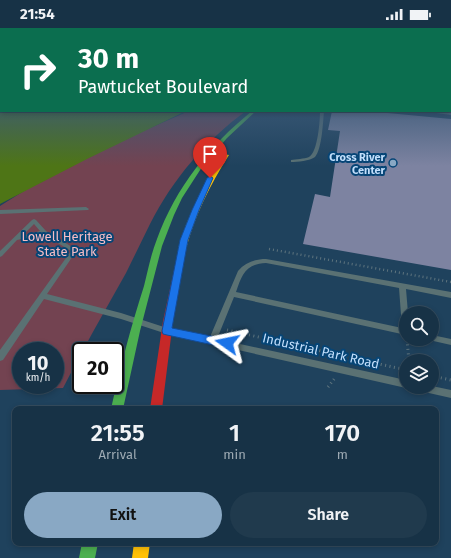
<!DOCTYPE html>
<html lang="en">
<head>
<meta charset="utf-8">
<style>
	:root { --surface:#173246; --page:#203a4d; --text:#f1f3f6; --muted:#9eaab3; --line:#364d5f; --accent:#89a8c4 }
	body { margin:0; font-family:"Fira Sans",sans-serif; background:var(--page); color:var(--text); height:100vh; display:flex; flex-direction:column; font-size:15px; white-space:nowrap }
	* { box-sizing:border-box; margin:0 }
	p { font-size:13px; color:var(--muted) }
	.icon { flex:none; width:22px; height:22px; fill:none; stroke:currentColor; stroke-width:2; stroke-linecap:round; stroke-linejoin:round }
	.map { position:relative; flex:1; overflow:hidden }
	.drawer { position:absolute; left:12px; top:378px; width:427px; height:140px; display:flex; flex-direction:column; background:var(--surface); border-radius:8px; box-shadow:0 2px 6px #0003,0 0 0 1px var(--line) }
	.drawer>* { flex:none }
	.hud { position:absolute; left:0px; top:0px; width:451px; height:84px; box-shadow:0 2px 6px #0003,0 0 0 1px var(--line); background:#0b6e4f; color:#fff; overflow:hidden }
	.buttons { position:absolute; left:399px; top:278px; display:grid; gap:8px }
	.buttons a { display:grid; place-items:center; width:40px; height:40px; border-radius:50%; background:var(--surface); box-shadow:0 2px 6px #0003,0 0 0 1px var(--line); font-size:20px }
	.speed { position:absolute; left:12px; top:314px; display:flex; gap:8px; font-size:20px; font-weight:700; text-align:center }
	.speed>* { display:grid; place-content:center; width:52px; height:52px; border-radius:50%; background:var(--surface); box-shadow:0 2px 6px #0003,0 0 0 1px var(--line); line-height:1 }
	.speed small { font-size:10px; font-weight:400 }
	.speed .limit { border:2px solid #111; border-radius:6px; background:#fff; color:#111 }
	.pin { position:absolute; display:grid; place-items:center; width:34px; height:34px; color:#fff; margin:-41px -17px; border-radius:50% 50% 50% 0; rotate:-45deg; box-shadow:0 0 4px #0007 }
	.pin .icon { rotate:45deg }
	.me { position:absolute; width:44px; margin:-22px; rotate:282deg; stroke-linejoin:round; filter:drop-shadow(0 0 3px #0008) }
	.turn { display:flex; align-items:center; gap:14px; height:84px; padding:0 12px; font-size:18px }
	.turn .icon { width:52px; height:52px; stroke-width:2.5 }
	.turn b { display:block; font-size:28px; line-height:34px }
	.eta { display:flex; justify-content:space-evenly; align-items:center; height:68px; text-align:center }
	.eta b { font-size:24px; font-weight:600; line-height:28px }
	.cta { display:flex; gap:8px; margin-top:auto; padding:8px 12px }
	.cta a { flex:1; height:46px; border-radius:24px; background:var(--accent); color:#111; font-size:16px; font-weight:600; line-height:46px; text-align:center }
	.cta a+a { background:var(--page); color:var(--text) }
	.status { display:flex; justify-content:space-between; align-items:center; height:28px; padding:0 20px; background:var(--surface); direction:ltr }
	.status svg { height:11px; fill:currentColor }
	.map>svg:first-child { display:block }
	.green { fill:#734351; fill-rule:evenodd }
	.water { fill:#4e7516 }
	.building { fill:#7d83a1 }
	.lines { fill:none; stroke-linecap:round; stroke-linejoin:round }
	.path-far2 { stroke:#5e747e; stroke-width:1; stroke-dasharray:0.5 1.5; stroke-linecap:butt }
	.path-far1 { stroke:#5e747e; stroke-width:2.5; stroke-dasharray:1 3; stroke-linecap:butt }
	.path { stroke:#5e747e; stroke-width:3; stroke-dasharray:1 3.5; stroke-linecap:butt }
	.lane { fill:#5a7173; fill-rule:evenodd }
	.fast { fill:#4caf50; fill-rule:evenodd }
	.slow { fill:#ffc107; fill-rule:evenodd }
	.jam { fill:#c62828; fill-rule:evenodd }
	.route { fill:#1a73e8; stroke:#114b97 }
	.poi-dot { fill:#89a8c4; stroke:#064576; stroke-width:1.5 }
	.labels { text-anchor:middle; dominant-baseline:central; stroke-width:4; stroke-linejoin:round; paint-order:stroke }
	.far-poi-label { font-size:11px; font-weight:bold; fill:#c2dffc; stroke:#064576; text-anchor:end }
	.park-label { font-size:13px; fill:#f6bdc5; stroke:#064576 }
	.street-label { font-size:13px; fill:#c2dffc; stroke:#064576 }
</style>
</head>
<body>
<div class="status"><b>21:54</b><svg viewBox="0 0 49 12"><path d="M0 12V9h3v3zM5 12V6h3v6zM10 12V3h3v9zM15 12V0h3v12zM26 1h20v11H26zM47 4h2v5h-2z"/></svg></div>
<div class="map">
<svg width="451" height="530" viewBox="0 0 451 530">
	<rect width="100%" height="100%" fill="#1f425d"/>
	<path class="green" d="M189,83h57c-41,30 -73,68 -96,113 -8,16 -16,33 -24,49 -22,39 -43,76 -63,115l-63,2v-184l43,-27 98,-47zM21,323h34v34h-34z"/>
	<path class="water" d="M0,65l1,18h185l-99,48 -87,45z"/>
	<path class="building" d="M332,83h34l85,8v151l-148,-26 12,-50 15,3 10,-66 -12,-1z"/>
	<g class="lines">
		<path class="path-far2" d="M411,83l11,1"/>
		<path class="path-far1" d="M269,221l182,33"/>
		<g class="path">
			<path d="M227,302l179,40"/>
			<path d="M407,312l2,21"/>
			<path d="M432,348l19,4"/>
			<path d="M328,359l7,-9"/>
		</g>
		<g class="lane">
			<path d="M320,83h4c-1,11 -2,38 -9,46 -5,4 -18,5 -24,5v-2c5,-1 13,-1 18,-3 9,-5 11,-37 11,-46z"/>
			<path d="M427,83l24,2v2l-22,-3z"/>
			<path d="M86,179l3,2 -1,1 -88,4v-4z"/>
			<path d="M34,191l2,1 10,11 31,19 -30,44 74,19 46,15 43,9 28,-66c7,-8 16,-12 28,-12l185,33v6l-45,-9 2,24h-2v22l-172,-38 -17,42 189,41v7h3l-3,1 -239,-54 -46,-15 -77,-20 -41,61 -3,1v-11l71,-99 -28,-17 -26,6 -15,16 -2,1v-6l32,-31zM34,196l6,7 -18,5zM266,235l133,25 3,40 -166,-36c6,-17 9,-28 30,-29z"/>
			<path d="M432,307l19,4v6l-22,-5v-1h3z"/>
			<path d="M432,358l19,4v8l-31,-7 -3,-1 -1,-3h16z"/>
		</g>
		<g class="fast">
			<path d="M252,83h4l-29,27 -25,29 -20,31 -8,17 -12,31 -22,85 -17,78h-12c9,-42 20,-82 33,-123 4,-16 7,-32 13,-47 19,-52 52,-93 95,-128z"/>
			<path d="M82,515h16l-3,15h-16z"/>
		</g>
		<g class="slow">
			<path d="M224,126l5,1c-19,30 -34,60 -43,94l-1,2h-6l-1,-2c10,-35 26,-65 46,-95z"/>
			<path d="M134,515h16l-2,15h-16z"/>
		</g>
		<path class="jam" d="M179,219h6l1,2 -13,72 -11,88h-12l13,-88z"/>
	</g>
	<linearGradient id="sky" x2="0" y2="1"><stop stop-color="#112433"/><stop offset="0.46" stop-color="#3c5a78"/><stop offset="1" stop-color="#3c5a78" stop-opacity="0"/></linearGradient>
	<rect width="451" height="138" fill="url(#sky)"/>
	<path class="route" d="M210,148l3,2 -14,32 -11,30 -16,88 59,12 1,3 -1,3 -4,2 -60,-13 -4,-1 -1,-3 18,-91 12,-30 15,-32z"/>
	<circle class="poi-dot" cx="393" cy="135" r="4"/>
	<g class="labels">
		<g class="far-poi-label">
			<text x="385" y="129">Cross River<tspan x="385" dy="13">Center</tspan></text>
		</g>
		<g class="park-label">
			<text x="67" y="208">Lowell Heritage<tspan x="67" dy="15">State Park</tspan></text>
		</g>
		<g class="street-label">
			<text transform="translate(321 323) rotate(13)">Industrial Park Road</text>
		</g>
	</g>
</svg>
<div class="buttons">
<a><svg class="icon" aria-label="search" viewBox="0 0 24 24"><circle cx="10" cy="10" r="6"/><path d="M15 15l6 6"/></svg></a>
<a><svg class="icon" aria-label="layers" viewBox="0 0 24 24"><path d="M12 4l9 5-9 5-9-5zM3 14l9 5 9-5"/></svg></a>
</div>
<div class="speed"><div>10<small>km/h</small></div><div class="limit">20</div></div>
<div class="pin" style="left:210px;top:150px;background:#d93025"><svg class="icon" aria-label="arrive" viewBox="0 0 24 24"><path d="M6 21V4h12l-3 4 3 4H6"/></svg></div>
<svg class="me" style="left:227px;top:315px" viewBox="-20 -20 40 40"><path d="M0-17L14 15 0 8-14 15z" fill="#1a73e8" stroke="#fff" stroke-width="4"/></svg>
<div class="hud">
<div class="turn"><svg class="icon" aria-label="right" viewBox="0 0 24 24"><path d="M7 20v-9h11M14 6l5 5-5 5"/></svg><div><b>30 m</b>Pawtucket Boulevard</div></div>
</div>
<section class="drawer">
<div class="eta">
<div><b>21:55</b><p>Arrival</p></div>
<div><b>1</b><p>min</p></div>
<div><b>170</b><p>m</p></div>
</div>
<div class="cta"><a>Exit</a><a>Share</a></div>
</section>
</div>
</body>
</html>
